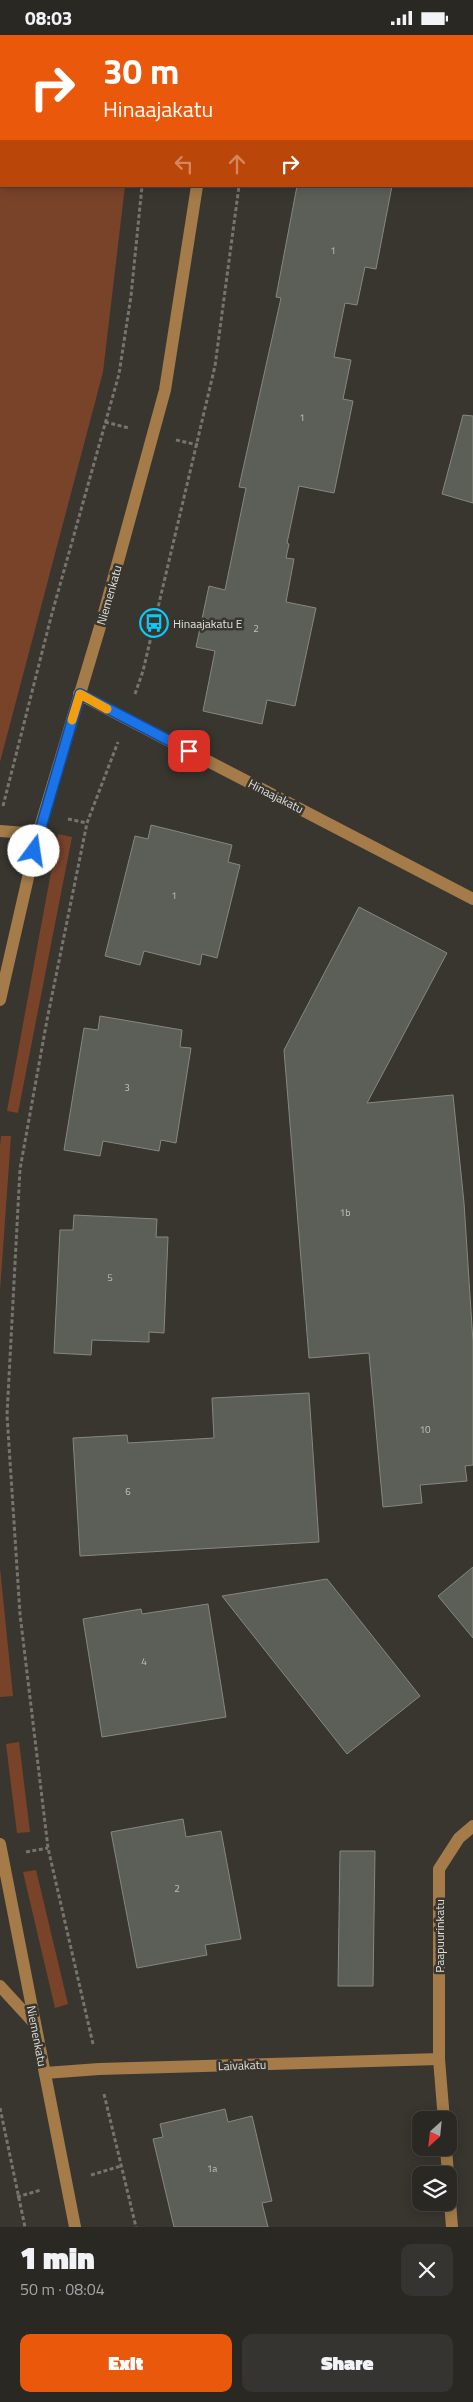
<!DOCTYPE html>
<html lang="en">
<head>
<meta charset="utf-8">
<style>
	:root { --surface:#2a2823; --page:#363430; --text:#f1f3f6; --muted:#a5a6a6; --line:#464441; --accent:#ea580c }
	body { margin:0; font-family:"Titillium Web",sans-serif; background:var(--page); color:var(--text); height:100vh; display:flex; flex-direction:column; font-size:19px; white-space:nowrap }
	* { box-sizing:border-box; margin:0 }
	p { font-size:16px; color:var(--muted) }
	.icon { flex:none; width:28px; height:28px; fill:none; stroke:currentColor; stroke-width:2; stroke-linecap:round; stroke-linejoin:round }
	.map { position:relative; height:2192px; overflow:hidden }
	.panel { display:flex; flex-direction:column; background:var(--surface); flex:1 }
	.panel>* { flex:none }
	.hud { position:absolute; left:0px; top:0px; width:474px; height:152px; box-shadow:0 2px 12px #0003,0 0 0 1px var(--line); background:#ea580c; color:#fff; overflow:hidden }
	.needle { width:32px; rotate:207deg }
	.fabs { position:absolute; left:412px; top:2076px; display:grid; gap:10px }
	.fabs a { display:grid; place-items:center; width:45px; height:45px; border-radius:10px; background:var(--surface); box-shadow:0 2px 12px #0003,0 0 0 1px var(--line); font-size:25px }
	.pin { position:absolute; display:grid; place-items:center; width:42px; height:42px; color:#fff; margin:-21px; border-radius:10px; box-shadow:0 2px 8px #0006 }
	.me { position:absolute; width:55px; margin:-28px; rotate:14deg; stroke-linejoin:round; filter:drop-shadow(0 0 4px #0008) }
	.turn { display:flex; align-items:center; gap:18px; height:105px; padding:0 20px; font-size:22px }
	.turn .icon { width:65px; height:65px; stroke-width:2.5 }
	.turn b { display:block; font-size:35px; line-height:42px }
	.lanes { display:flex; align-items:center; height:48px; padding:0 20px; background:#0003; justify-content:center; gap:25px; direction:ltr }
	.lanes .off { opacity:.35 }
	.round { display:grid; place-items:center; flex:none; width:52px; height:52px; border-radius:10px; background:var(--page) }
	.summary { display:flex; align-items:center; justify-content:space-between; height:85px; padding:0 20px }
	h1 { font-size:30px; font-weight:800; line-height:38px }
	.action { display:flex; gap:10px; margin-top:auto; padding:10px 20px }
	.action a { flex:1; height:58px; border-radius:10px; background:var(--accent); color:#fff; font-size:20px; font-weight:800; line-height:58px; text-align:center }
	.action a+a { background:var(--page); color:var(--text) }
	.status { display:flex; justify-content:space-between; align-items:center; height:35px; padding:0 25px; background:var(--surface); direction:ltr }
	.status svg { height:14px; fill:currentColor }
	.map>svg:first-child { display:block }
	.green { fill:#79432a }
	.building { fill:#5c5f57; stroke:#868880 }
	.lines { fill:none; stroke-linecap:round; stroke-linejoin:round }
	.path { stroke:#76746e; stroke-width:3; stroke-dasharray:4 2.5; stroke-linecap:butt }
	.minor { stroke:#a47b49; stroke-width:12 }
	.route-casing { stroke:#114b97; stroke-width:12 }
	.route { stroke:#1a73e8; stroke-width:9 }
	.slow { stroke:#f59e0b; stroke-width:9 }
	.labels { text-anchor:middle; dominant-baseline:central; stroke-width:5; stroke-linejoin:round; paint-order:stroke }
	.number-label { font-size:10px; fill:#c0c0bb }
	.street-label { font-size:12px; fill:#e1e0dc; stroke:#38362f }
	.poi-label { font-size:12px; fill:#e1e0dc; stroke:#38362f; text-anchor:start }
</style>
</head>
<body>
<div class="status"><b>08:03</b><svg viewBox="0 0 49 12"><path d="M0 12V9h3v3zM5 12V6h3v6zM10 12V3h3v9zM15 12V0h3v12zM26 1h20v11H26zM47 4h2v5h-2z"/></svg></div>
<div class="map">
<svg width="473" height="2192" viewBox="0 0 473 2192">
	<rect width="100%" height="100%" fill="#38362f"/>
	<g class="green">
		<path d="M0,0l86,1h-85v150h124l-22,186 -103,390z"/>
		<path d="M58,799l14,3 -54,276 -11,-2z"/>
		<path d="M1,1101h10l-11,155v-144z"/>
		<path d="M0,1533l13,128 -13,1z"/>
		<path d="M19,1707l11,90 -13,1 -11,-89z"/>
		<path d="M36,1835l32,134 -13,4 -32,-136z"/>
	</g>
	<g class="building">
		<path d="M297,151h95l-16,83 -11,-2 -8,38 -12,-2 -11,54 17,3 -8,39 10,2 -19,92 -35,-7 -12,57 2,1 -3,14 8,1 -8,43 30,6 -21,98 -28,-6 -5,24 -59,-13 12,-60 -19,-4 13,-61 16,4 21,-102 -7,-1 42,-189 -5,-1z"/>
		<path d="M463,380l10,1v87l-31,-9z"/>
		<path d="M151,790l81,20 -4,17 12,3 -23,93 -15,-4 -2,11 -56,-14 -4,14 -35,-9 30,-120 13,3z"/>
		<path d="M359,872l88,46 -80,150 86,-8 11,108 9,139v123l-8,1 2,15 -47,4 2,18 -39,4 -14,-154 -60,5 -25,-308z"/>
		<path d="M100,981l82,14 -2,17 11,1 -15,95 -15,-3 -2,11 -56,-10 -3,15 -36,-6 20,-122 14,2z"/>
		<path d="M74,1180l83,4 -1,18h12l-4,96 -15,-1v10l-57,-2 -1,15 -37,-2 6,-123h13z"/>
		<path d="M309,1358l10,149 -239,14 -7,-118 54,-3 1,8 86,-5 -2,-40z"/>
		<path d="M473,1532v71l-35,-42z"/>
		<path d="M327,1544l93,117 -73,58 -125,-158z"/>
		<path d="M208,1569l18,113 -124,20 -19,-118 58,-10 1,5z"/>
		<path d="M183,1784l3,18 35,-6 20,108 -36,6 2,10 -70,13 -26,-136z"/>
		<path d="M340,1816h35l-2,135h-35z"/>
		<path d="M225,2074l3,13 24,-6 20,85 -10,2 6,24h-94l-21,-88 10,-2 -3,-13z"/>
	</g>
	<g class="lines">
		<g class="path">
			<path d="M157,1v-1"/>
			<path d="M255,1v-1"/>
			<path d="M105,387l24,6"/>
			<path d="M176,405l22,5"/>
			<path d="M135,659l8,-23 72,-305 24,-180"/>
			<path d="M3,771l48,-189 68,-243 12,-78 11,-110"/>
			<path d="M68,784l19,4"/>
			<path d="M26,1817l22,-4"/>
			<path d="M93,2009l-45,-196 -28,-234 -13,-199 13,-246 27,-149 40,-197 31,-81"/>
			<path d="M104,2059l32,133"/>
			<path d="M0,2073l25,119"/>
			<path d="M91,2140l30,-9"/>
			<path d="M17,2162l24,-7"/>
		</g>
		<g class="minor">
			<path d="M216,1v-1"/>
			<path d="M472,99h1"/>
			<path d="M79,659l394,205"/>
			<path d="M0,796l38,3"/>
			<path d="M0,965l38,-166 64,-214 63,-230 32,-204"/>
			<path d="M0,1809l75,383"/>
			<path d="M0,1951l34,37"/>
			<path d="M45,2038l54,-4 340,-10"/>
			<path d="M444,2085l-5,-61v-190l20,-31 14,-12"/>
			<path d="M446,2112l2,28"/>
			<path d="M449,2154l3,38"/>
		</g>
	</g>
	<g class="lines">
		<defs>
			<path id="route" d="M34,816l46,-157 109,57"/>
		</defs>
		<use href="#route" class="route-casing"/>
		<use href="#route" class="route"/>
		<path class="slow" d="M72,685l8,-26 27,15"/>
	</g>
	<defs>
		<symbol id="bus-ring" viewBox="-11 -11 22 22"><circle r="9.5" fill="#38362f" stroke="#0acafa" stroke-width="1.5"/><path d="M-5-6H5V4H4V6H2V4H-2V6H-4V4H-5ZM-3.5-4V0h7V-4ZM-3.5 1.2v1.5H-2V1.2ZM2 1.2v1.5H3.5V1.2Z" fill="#0acafa"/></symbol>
	</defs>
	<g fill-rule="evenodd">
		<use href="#bus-ring" x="138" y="572" width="32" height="32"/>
	</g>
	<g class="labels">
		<g class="number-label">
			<text x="333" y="215">1</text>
			<text x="302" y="382">1</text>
			<text x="256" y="593">2</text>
			<text x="174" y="860">1</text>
			<text x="127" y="1052">3</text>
			<text x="345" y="1177">1b</text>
			<text x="110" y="1242">5</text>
			<text x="425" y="1394">10</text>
			<text x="128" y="1456">6</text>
			<text x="144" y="1626">4</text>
			<text x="177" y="1853">2</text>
			<text x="212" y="2133">1a</text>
		</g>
		<g class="street-label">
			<text transform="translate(109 560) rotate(-74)">Niemenkatu</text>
			<text transform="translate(276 761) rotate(27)">Hinaajakatu</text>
			<text transform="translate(439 1901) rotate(-90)">Paapuurinkatu</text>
			<text transform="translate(37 2001) rotate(79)">Niemenkatu</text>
			<text transform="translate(242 2030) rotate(-2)">Laivakatu</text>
		</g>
		<g class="poi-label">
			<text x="173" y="588">Hinaajakatu E</text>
		</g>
	</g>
</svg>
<div class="fabs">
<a><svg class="needle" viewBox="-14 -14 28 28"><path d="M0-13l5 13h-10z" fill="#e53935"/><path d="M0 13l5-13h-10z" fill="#a5a6a6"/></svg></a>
<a><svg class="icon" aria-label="layers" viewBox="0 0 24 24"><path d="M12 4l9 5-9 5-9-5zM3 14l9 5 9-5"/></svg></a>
</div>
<div class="pin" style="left:189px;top:716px;background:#d93025"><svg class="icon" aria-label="arrive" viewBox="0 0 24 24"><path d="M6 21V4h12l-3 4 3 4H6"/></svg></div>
<svg class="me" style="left:34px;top:816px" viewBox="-20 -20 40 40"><circle r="19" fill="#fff"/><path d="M0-13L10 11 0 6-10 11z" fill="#1a73e8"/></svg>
<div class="hud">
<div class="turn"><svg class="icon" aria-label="right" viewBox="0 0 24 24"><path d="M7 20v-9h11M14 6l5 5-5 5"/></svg><div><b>30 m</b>Hinaajakatu</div></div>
<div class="lanes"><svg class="icon off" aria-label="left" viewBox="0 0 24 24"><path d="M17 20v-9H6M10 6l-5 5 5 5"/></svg><svg class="icon off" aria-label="ahead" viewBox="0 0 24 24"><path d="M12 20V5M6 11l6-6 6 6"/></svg><svg class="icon" aria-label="right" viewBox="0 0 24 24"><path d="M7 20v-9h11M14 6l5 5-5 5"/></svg></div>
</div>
</div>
<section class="panel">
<div class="summary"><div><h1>1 min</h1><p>50 m · 08:04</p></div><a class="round"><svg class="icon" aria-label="close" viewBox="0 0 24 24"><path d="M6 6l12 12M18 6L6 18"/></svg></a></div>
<div class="action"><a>Exit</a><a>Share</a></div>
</section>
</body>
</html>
